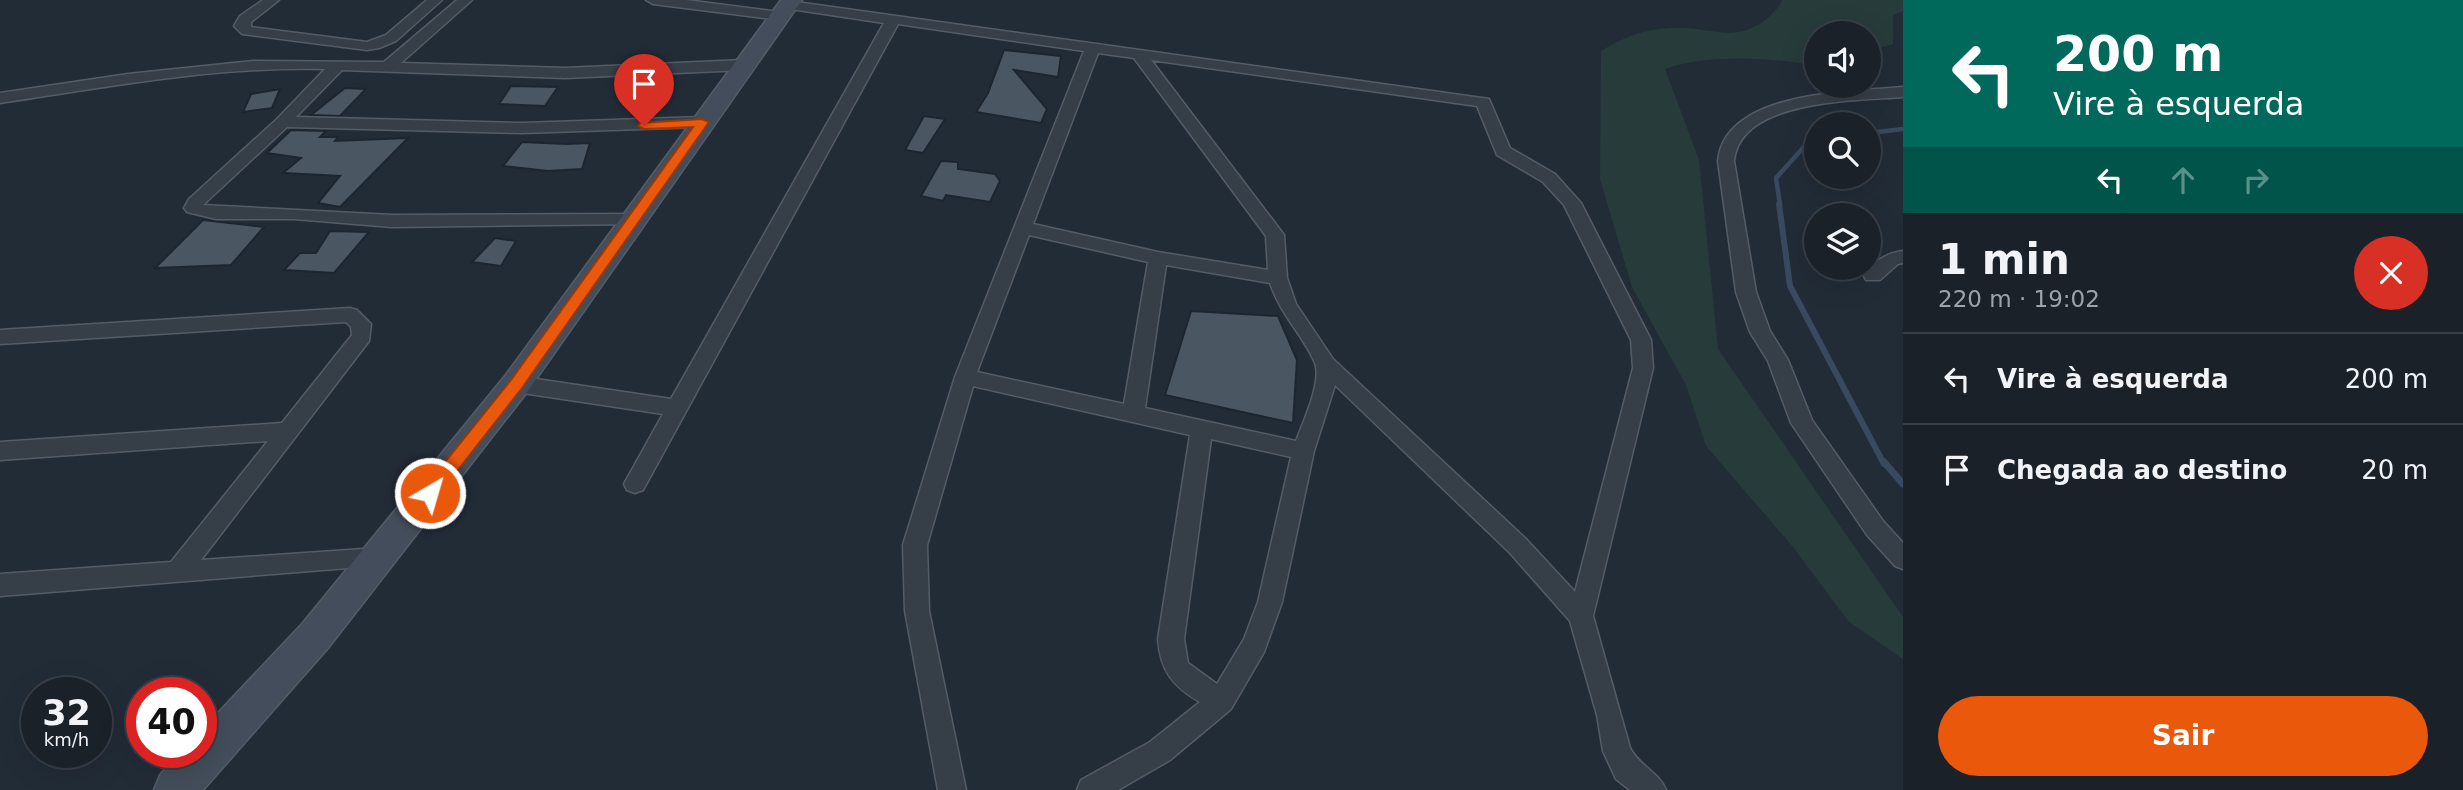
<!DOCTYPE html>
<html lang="pt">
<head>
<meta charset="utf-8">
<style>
	:root { --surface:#1a2129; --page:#272e35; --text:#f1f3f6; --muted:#9fa3a8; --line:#383e46; --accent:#ea580c }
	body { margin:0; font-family:"DejaVu Sans",sans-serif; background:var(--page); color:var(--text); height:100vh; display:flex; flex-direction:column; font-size:26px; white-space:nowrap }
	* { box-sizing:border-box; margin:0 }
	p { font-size:23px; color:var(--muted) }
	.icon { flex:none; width:38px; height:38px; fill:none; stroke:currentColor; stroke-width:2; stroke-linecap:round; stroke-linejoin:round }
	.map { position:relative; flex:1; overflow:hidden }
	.side { display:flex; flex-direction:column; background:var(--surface); width:560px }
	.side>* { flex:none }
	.banner { background:#00695c; color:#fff; overflow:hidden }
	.controls { position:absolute; left:1804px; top:21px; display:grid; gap:14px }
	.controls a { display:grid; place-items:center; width:77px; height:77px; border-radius:50%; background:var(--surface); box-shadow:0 7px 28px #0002,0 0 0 2px var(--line); font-size:35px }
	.speed { position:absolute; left:21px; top:677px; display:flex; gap:14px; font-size:35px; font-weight:700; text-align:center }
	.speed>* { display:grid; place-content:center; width:91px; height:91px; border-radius:50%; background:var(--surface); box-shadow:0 7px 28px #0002,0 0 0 2px var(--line); line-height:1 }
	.speed small { font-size:18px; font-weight:400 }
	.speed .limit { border:10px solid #d22; background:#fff; color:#111 }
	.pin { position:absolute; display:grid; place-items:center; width:60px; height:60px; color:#fff; margin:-72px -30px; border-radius:50% 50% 50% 0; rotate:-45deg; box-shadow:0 0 7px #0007 }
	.pin .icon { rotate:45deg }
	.me { position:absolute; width:77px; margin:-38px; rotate:38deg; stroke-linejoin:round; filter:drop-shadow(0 0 5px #0008) }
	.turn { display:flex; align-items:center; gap:24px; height:147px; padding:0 35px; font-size:32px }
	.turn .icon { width:91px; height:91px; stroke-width:2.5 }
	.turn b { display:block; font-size:49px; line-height:60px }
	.lanes { display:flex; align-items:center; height:66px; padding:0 35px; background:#0003; justify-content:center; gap:35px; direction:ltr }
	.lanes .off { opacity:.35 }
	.round { display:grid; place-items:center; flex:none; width:74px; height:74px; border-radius:37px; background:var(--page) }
	.headline { display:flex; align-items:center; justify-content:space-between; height:119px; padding:0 35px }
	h1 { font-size:42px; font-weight:700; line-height:52px }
	.primary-button { display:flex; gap:14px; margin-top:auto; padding:14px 35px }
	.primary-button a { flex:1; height:80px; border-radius:42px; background:var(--accent); color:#fff; font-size:28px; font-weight:700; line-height:80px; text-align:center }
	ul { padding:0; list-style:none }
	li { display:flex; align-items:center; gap:21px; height:91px; padding:0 35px; border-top:2px solid var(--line) }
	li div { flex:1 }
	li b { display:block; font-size:26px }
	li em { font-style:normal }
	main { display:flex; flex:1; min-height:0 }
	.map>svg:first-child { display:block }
	.green { fill:#273b3b }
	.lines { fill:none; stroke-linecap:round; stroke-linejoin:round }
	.stream-far2 { stroke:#394a60; stroke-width:4.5 }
	.stream-far1 { stroke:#394a60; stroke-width:6 }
	.stream { stroke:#394a60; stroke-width:7 }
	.building { fill:#4b5663; stroke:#1d252f; stroke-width:2 }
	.street-casing { stroke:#545c66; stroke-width:3 }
	.secondary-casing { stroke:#545c66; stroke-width:3 }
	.street { fill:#363e48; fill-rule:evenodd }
	.secondary { fill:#444d5b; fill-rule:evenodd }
	.route { fill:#ea580c; stroke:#983908; stroke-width:2 }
</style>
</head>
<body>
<main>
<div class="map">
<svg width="1903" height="790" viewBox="0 0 1903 790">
	<rect width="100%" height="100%" fill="#222c37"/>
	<path class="green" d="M1782,0h121v11l-10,4v29l-24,7v-18h-53v33c-40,-9 -113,-12 -151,3l34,91 19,189 185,268v42l-54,-37 -56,-75 -87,-101 -20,-61 -54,-98 -32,-108 1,-128c23,-14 43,-22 71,-23 39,-2 64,18 98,-12 5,-5 11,-11 12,-16z"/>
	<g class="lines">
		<g class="stream-far2">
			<path d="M1869,133l34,-4"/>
			<path d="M1780,205l-4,-27 35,-39 5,-1"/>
		</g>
		<path class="stream-far1" d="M1779,204l11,82 94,178"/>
		<path class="stream" d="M1884,462l19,22"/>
	</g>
	<g class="building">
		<path d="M1004,50l57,6 -3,21 -44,-7 33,39 -6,14 -65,-11 12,-19z"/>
		<path d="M648,84l-7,16 -21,2 4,-17z"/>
		<path d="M511,86l47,1 -13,19 -46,-2z"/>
		<path d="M345,88l21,1 -26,27 -29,-1z"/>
		<path d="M280,89l-8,19 -29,4 8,-18z"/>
		<path d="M924,116l21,3 -22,34 -18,-3z"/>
		<path d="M291,130l35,1 -6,6h18l-3,4 73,-3 -68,69 -22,-4 22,-27 -57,-3 18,-15 -34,-5z"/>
		<path d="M522,142l44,2 24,-1 -8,26 -34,2 -45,-5z"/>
		<path d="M941,161l17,1v7l37,5 5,7 -10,21 -44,-7 -3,6 -22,-5z"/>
		<path d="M203,220l61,7 -33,38 -76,3z"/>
		<path d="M330,231l39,1 -35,41 -50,-3 16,-17h16z"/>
		<path d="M495,238l21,3 -15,25 -29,-4z"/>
		<path d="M1191,311l87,5 19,44 -4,63 -128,-28z"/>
	</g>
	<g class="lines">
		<defs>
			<g id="street">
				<path d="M263,0h16l-28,22v5l116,15 19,-7 41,-35h15l-46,41 -17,7 -12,2 -125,-16 -8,-8 6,-10z"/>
				<path d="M457,0h15l-71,63 164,5 179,-8 8,5 -8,5 -179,8 -223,-8 -46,47 226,6 180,-6 8,5 -8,5 -180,6 -235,-6 -84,78 189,10 249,-1 3,4 -9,6 -243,3 -98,-8h-78l-29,-7 -3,-4 5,-9 88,-80 48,-50c-108,-3 -218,18 -325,34v-10l128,-19 125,-13 131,1z"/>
				<path d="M646,0h40l93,12 7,4 -7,4 -126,-16z"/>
				<path d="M789,1l700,98 21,49 45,26 26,29 70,137 2,28 -60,248 37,132c9,18 29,24 36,42h-36l-14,-11 -13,-28 -6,-36 -27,-94 -60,-68 -175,-168 -21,66 -32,151 -18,50 -33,57 -61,51 -52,30h-41l4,-10 69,-38 50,-40c-27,-15 -40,-32 -42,-63l32,-204 -217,-49 -46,159 2,66 37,179h-28l-33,-179 -2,-66 52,-168 129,-326 -186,-27 -255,466 -8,3 -8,-3 -3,-6 39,-70 -147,-22 -7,-3 -3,-5 3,-5 7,-3 155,23 213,-376 -100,-15 -2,-3zM1098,53l36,5 132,178 2,34 -110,-18 -125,-28zM1151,60l326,46 20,49 46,27 21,23 67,135 2,28 -58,224 -49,-53 -193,-180 -37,-55 -9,-26 -3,-43zM1029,235l119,27 -24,142 -147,-32zM1166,265l104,18c11,33 34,53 45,80 7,19 -12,59 -19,78l-151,-33zM1211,439l80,18 -33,145 -14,37 -27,45 -29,-21 -4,-24z"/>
				<path d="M1903,87v10c-47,4 -163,2 -169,64l22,131 14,39 18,29 24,60 71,101 20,22v26l-8,-3 -28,-31 -76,-112 -23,-62 -18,-29 -14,-40 -18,-131c7,-70 131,-69 185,-74z"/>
				<path d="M1903,251v12l-5,1 -18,16h-14l-2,-4c9,-14 22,-23 39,-25z"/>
				<path d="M350,308l7,2 14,14 -2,17 -168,219 177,-12 8,3 4,7 -4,7 -386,31v-22l171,-12 97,-121 -268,19v-18l282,-19 70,-88 -1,-8 -5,-5 -346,22v-14z"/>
			</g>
			<path id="secondary" d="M781,0h21l-275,392 -199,256 -125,142h-49l6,-15 21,-23h20v-21l101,-107 203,-248z"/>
		</defs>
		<use href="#street" class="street-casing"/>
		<use href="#secondary" class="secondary-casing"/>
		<use href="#street" class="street"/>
		<use href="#secondary" class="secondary"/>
	</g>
	<path class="route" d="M702,119l7,3 -187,266 -86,110h-12l-3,-5 3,-5 87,-108 182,-253 -49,2 -6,-3 2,-3z"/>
</svg>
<div class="controls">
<a><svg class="icon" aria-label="sound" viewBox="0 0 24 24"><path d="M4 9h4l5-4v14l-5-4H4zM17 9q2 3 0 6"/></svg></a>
<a><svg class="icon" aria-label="search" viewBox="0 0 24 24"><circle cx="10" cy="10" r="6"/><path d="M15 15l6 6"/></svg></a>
<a><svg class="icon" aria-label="layers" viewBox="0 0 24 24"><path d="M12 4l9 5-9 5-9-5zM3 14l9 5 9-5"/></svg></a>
</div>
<div class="speed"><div>32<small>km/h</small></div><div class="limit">40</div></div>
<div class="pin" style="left:644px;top:126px;background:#d93025"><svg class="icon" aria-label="arrive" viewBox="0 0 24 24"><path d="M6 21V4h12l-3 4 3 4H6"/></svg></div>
<svg class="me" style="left:430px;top:493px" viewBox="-20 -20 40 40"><circle r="17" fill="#ea580c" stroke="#fff" stroke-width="3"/><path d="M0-11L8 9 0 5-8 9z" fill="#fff"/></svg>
</div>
<section class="side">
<div class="banner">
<div class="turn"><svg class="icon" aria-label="left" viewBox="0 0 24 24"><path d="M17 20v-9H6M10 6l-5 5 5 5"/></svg><div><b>200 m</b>Vire à esquerda</div></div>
<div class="lanes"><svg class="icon" aria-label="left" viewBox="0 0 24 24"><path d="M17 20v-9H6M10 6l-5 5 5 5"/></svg><svg class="icon off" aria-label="ahead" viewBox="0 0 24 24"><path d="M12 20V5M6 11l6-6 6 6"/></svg><svg class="icon off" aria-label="right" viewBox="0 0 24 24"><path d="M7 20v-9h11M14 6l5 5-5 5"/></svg></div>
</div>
<div class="headline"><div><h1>1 min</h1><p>220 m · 19:02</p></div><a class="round" style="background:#d93025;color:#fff"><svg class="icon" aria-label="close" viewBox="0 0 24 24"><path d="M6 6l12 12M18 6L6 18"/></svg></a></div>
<ul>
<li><svg class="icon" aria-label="left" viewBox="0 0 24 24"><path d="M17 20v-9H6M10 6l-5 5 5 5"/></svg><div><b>Vire à esquerda</b></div><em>200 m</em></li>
<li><svg class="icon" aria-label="arrive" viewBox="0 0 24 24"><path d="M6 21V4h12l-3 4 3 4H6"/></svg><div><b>Chegada ao destino</b></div><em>20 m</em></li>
</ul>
<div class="primary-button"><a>Sair</a></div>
</section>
</main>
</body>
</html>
